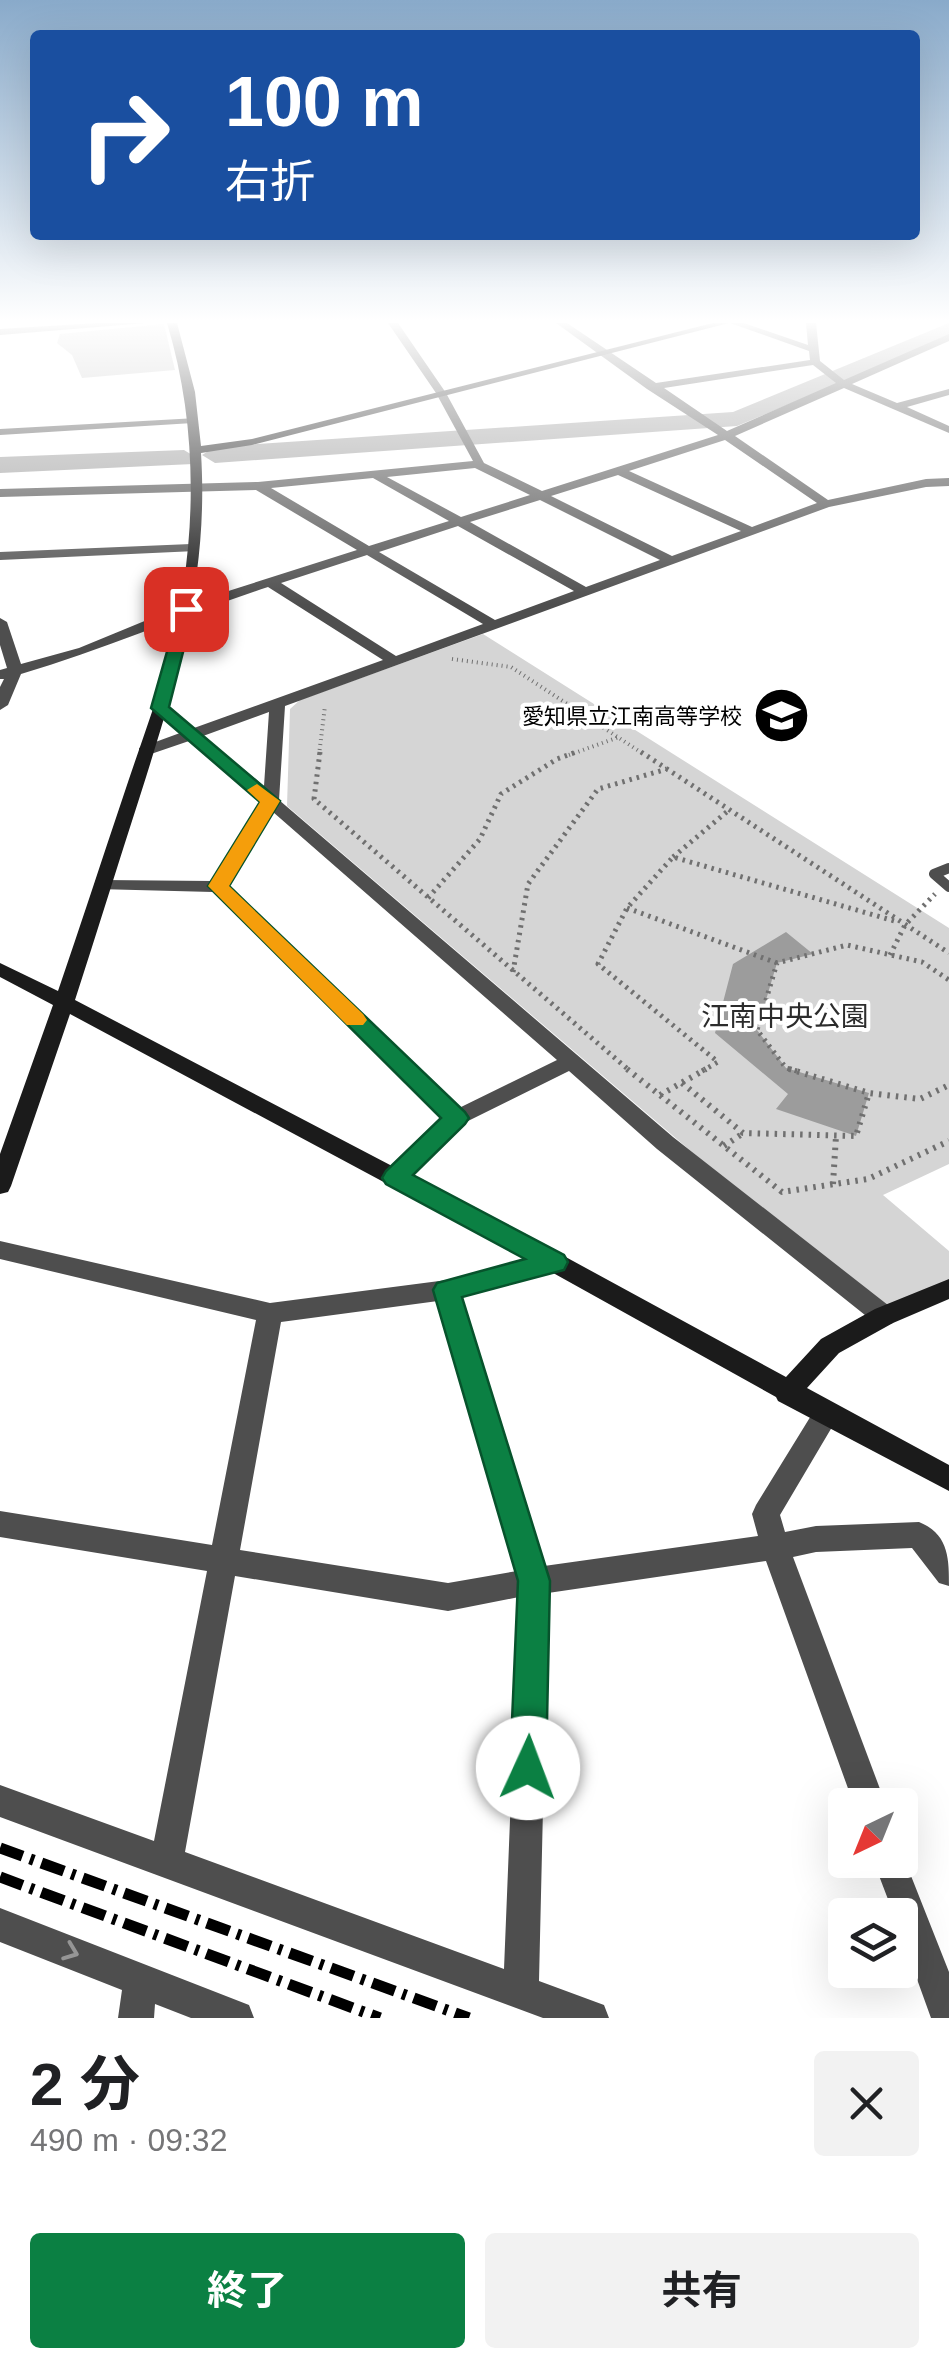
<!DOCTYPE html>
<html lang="ja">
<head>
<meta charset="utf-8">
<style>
	:root { --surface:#fff; --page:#f2f2f2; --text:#202124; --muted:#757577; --accent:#0b8043 }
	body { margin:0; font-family:Helvetica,"Noto Sans JP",sans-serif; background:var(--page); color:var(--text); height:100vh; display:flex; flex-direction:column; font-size:38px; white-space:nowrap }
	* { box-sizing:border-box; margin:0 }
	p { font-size:32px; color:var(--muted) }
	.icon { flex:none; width:55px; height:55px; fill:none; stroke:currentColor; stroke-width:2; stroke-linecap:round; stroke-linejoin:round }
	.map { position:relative; height:2018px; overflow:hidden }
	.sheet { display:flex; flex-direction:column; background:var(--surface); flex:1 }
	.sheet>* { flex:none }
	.top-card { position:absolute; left:30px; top:30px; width:890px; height:210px; border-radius:10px; box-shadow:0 10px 40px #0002; background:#1a4fa0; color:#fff; overflow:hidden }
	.needle { width:65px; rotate:223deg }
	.fabs { position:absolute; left:828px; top:1788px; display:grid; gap:20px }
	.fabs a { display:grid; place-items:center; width:90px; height:90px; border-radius:10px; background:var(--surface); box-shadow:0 10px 40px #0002; font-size:50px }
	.pin { position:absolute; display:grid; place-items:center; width:85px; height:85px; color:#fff; margin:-42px; border-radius:20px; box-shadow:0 5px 15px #0006 }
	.me { position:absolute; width:110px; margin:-55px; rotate:2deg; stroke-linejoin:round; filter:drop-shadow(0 0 8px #0008) }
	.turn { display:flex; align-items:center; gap:35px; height:210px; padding:0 30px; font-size:45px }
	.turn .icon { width:130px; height:130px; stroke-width:2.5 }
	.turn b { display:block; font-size:70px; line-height:85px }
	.round { display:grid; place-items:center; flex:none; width:105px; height:105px; border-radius:10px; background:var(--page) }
	.overview { display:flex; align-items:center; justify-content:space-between; height:170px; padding:0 30px }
	h1 { font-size:60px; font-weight:700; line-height:75px }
	.cta { display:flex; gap:20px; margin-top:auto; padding:20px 30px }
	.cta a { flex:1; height:115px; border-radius:10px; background:var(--accent); color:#fff; font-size:40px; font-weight:700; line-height:115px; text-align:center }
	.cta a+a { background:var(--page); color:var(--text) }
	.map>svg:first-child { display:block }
	.green { fill:#d5d5d5 }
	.water { fill:#9c9c9c }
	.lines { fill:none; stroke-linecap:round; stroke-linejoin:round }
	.river { fill:#9c9c9c; fill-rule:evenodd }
	.building { fill:#bebebe }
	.path-far2 { stroke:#707070; stroke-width:4; stroke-dasharray:1 4; stroke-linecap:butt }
	.path-far1 { stroke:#707070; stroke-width:5; stroke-dasharray:2.5 5; stroke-linecap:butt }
	.path { stroke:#707070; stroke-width:6; stroke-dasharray:2.5 6; stroke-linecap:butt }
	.lane { stroke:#4e4e4e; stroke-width:10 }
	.street { fill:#4e4e4e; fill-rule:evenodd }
	.secondary { fill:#1b1b1b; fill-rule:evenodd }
	.rail { stroke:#000; stroke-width:11; stroke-dasharray:24 8 4 8; stroke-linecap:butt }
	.oneway { stroke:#959595 }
	.route { fill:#0b8043; stroke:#07532c; stroke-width:2.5 }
	.slow { fill:#f59e0b }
	.labels { text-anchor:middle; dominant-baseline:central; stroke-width:8; stroke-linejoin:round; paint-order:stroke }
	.far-poi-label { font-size:22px; fill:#000; stroke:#fff; text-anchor:end }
	.park-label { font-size:28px; fill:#2c2c2c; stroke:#fff }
</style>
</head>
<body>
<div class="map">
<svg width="949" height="2018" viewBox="0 0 949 2018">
	<rect width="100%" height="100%" fill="#fff"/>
	<path class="green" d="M483,634l466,294v236l-66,31 66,56v38l-65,27 -597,-510 3,-97 10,-9z"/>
	<path class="water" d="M786,932l27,22 -36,9 -20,67 29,38 83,25 -13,43 -80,-27 12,-15 -73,-61 18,-69z"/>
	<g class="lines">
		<g class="river">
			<path d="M949,323v14l-212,89 -522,37 -13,-8 13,-8 518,-35z"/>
			<path d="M184,450l13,8 -4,6 -193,9v-16z"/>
		</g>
	</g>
	<path class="building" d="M164,324l11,46 -93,8 -10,-23 -15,-12 3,-9z"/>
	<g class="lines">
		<g class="path-far2">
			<path d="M452,659l59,8 134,88"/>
			<path d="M319,755l6,-49"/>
			<path d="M569,755l50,-18"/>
		</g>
		<g class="path-far1">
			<path d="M320,752l-6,47 316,272"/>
			<path d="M641,752l308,201"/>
			<path d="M673,857l56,-47"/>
			<path d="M428,898l52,-59 21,-45 56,-35 19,-7"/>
			<path d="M627,908l150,55"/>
			<path d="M890,955l15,-30 30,-31"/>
			<path d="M513,972l15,-88 70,-95 69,-20"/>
			<path d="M702,1071l16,-9 -120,-98 29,-56 46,-51 225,65"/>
			<path d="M797,1071l-11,-3 -29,-38 20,-67 70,-18 75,17 27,18"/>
		</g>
		<g class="path">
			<path d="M627,1069l155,123 86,-13 81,-38"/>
			<path d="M789,1069l80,24 51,6 29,-14"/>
			<path d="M682,1083l61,50 113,3 13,-43"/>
			<path d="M660,1095l46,-26"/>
			<path d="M724,1146l18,-12"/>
			<path d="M833,1184l3,-48"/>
		</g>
		<path class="lane" d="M949,868l-15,6 15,13"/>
		<g class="street">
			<path d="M98,323h48l-146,12v-6z"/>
			<path d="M388,323h10l48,70 38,70 58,28 176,-56 -71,-46 -91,-66h11l89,60 154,-23 -1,-9 -79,-28h14l64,22 -2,-22h10l4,38 24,19 105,-46v7l-97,43 45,19 52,-14v6l-42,12 42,19v7l-105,-45 -109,48 93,64 98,-21 23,-1v8l-23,1 -97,20 -544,199 -6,94 394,337 220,172 3,7 -3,7 -9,3 -9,-3 -218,-174 -88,-78 -105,52 -61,61h-16l-3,-6 3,-6 56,-54 -230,-226 -116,-3 -3,-4 3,-4 6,-1 109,1 50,-79 -73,-61 -38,13h-12v-6l41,-15 -25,-22v-6h10l29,23 189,-68 -115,-73c-83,27 -163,62 -247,87l-13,31 -8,5v-23l4,-8h-4v-9l7,-2 -7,-23v-27l7,4 14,42 58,-16 102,-42 176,-56 -101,-60 -256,7v-8l258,-7 215,-21 -37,-68zM813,365l23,18 -109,48 -63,-43zM725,440l92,63 -65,24 -123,-56zM475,468l55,27 -69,22 -74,-40zM618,475l123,56 -69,25 -121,-60zM373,478l76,43 -80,25 -98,-58zM540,500l120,60 -74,27 -116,-65zM458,526l116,65 -79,29 -116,-68zM367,555l116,69 -87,32 -115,-73zM269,712l-5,74 -61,-50zM273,812l284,248 -98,48 -231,-222z"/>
			<path d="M197,418v4l-4,1 -193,12v-6z"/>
			<path d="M191,544l5,1v6l-196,9v-8z"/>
			<path d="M0,1241l270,62 177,-23 107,-27 8,2 4,7 -4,7 -101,27 83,270 214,-30 -6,-22 4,-9 61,-99 9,-3 9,3 4,8 -4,8 -55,93 5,17 31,-6 103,-4c30,12 30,37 30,64l-10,-3 -27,-35 -96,4 -23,5 93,248h-32l-88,-244 -218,32 -9,388 65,24 5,13h-66l-543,-201v-32l154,56 53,-270 -207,-34v-26l212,34 44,-225 -256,-61zM438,1301l79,270 -69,12 -208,-33 41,-228zM235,1576l213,35 71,-14 -15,372 -319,-117z"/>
			<path d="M900,1848l49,124v46h-18l-31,-86v-17h-6l-21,-55h27z"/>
			<path d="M0,1908l249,97 5,13h-63l-36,-14 -1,14h-36l4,-28 -122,-48z"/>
		</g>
		<path class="secondary" d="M167,323h10l18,69 6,54 51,-7 461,-116h16l-477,122 -51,8c8,125 -24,226 -61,343 -22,68 -43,136 -65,204l487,255 224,122 35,-38 54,-30 74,-30v20l-56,24 -54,30 -32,35 142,77v26l-171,-90 -2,-4 -230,-128 -476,-255 -59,172 -3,6 -8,2v-40l53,-149 -53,-28v-14l58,28c22,-64 43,-129 65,-194 15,-46 32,-90 45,-137 29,-110 32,-228 -1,-337z"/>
		<g class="rail">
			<path d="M0,1848l469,170"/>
			<path d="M0,1877l380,141"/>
		</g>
	</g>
	<defs><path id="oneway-chevron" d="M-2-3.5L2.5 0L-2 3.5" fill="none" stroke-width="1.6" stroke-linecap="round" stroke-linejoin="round" transform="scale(2.5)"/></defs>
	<use class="oneway" href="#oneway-chevron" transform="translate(71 1952) rotate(21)"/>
	<linearGradient id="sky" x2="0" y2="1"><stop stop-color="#89aaca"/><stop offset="0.53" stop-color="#fff"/><stop offset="1" stop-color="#fff" stop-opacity="0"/></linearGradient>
	<rect width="949" height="605" fill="url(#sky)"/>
	<path class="route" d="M180,606l14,3 -25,98 111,94 -51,85 236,226 4,6 -4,6 -52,51 151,80 4,7 -4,8 -102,27 88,284 -4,187 -5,12 -13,5 -12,-5 -6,-12 8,-187 -85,-291 4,-7 88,-24 -139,-75 -4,-6 4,-7 55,-53 -233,-232 52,-84 -109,-94z"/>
	<path class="slow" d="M257,784l23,17 -51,85 134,128 4,6 -4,5h-16l-139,-139 52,-84 -13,-12z"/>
	<defs>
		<symbol id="school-disc" viewBox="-11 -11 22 22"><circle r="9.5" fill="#000" stroke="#fff"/><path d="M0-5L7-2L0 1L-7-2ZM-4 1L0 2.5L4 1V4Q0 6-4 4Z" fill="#fff"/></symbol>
	</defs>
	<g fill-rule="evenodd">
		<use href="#school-disc" x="750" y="684" width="63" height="63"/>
	</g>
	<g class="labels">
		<g class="far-poi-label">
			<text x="742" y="716">愛知県立江南高等学校</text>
		</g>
		<g class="park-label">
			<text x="785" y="1016">江南中央公園</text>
		</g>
	</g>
</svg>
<div class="fabs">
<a><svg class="needle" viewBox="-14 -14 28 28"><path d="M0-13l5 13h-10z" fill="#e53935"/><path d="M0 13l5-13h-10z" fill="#757577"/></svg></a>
<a><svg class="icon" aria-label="layers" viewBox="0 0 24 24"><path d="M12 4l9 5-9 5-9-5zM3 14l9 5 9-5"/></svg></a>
</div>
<div class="pin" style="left:186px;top:609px;background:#d93025"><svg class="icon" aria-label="arrive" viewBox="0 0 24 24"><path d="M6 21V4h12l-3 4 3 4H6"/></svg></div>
<svg class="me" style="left:528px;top:1768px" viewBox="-20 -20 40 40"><circle r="19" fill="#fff"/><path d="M0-13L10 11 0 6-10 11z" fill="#0b8043"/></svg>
<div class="top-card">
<div class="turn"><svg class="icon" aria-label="right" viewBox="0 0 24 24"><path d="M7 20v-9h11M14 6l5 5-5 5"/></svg><div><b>100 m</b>右折</div></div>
</div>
</div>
<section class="sheet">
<div class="overview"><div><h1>2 分</h1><p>490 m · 09:32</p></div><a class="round"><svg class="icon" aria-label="close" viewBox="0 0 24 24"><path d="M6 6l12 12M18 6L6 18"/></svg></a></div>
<div class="cta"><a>終了</a><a>共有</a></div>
</section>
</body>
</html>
